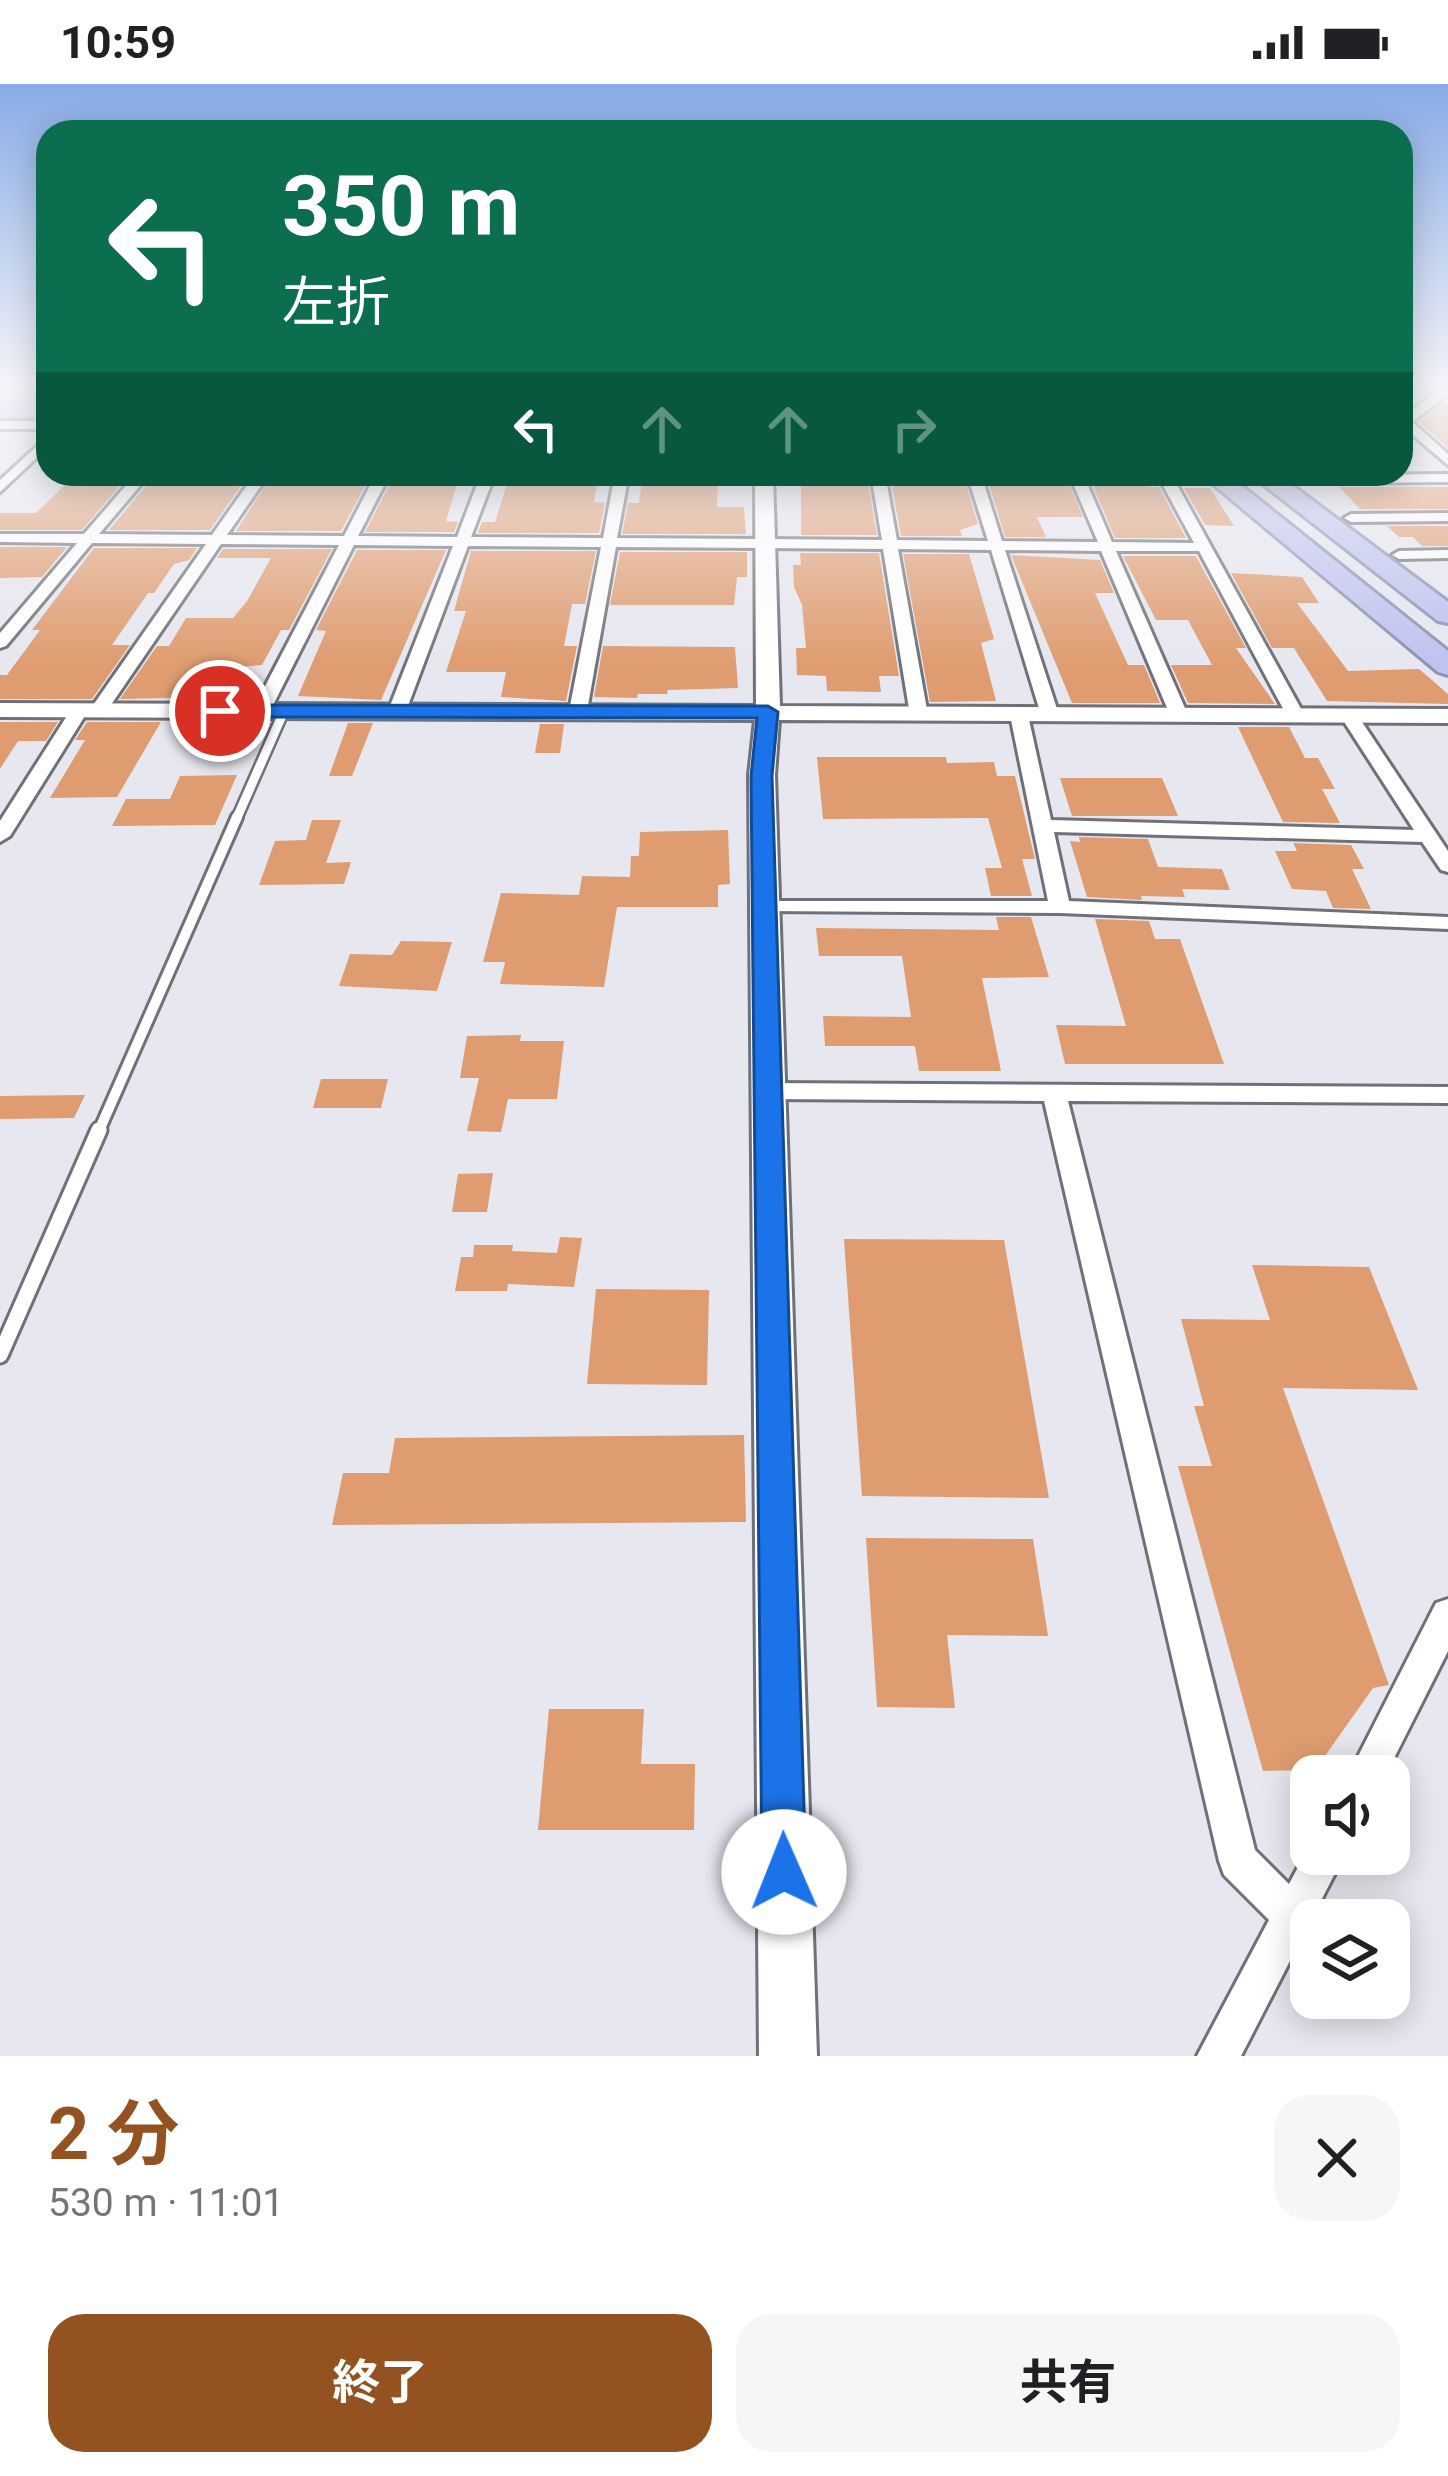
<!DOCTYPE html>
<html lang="ja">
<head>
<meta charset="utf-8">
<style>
	:root { --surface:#fff; --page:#f6f6f6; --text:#202124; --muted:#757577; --accent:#945220 }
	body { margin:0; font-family:Roboto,"Noto Sans JP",sans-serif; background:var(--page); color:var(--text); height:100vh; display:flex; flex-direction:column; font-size:45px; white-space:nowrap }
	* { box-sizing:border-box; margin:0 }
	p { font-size:39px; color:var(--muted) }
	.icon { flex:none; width:66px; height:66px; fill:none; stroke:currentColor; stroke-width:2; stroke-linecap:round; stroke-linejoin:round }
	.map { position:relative; height:1972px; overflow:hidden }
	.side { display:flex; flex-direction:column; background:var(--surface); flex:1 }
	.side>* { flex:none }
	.hud { position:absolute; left:36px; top:36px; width:1377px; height:366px; border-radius:36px; box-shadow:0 6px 30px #0003; background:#0b6e4f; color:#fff; overflow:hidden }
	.tools { position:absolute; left:1290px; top:1671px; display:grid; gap:24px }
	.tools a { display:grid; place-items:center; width:120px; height:120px; border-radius:24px; background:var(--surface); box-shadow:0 6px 30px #0003; font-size:60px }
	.pin { position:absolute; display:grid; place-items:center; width:102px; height:102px; color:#fff; margin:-51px; border:6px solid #fff; border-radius:50%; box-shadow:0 3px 12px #0007 }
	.me { position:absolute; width:132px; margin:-66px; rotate:359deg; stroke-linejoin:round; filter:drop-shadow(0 0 9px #0008) }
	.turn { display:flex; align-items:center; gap:42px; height:252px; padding:0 48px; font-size:54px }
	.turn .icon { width:156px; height:156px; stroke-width:2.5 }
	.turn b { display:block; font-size:84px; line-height:102px }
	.lanes { display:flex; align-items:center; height:114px; padding:0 48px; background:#0003; justify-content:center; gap:60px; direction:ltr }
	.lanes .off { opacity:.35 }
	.round { display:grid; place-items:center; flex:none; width:126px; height:126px; border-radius:36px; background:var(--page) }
	.headline { display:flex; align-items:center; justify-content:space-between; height:204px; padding:0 48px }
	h1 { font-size:72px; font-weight:700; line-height:90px; color:var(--accent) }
	.button { display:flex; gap:24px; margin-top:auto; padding:24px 48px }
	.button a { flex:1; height:138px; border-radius:36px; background:var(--accent); color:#fff; font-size:48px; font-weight:700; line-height:138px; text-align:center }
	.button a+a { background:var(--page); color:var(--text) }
	.status { display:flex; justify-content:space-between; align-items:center; height:84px; padding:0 60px; background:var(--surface); direction:ltr }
	.status svg { height:33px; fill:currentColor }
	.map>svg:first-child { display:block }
	.green { fill:#b4b9e9 }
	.building { fill:#df9c70 }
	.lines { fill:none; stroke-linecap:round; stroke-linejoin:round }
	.lane-far2-casing { stroke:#707178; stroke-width:14 }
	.lane-far1-casing { stroke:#707178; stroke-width:16 }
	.lane-casing { stroke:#707178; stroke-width:21 }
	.street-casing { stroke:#707178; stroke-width:6 }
	.secondary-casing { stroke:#707178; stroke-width:6 }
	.highway-casing { stroke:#8e92b0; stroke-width:6 }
	.lane-far2 { stroke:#fff; stroke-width:9 }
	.lane-far1 { stroke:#fff; stroke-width:10 }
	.lane { stroke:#fff; stroke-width:15 }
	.street { fill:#fff; fill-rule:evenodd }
	.secondary { fill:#fff; fill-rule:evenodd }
	.highway { fill:#bec3ef; fill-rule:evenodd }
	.route { fill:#1a73e8; stroke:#114b97; stroke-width:3 }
</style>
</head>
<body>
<div class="status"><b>10:59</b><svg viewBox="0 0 49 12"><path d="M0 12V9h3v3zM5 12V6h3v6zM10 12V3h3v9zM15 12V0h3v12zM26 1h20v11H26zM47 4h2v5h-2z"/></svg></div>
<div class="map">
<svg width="1448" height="1972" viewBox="0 0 1448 1972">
	<rect width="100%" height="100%" fill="#e6e7ef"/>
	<path class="green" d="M4,304h44v36h-48v-33z"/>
	<g class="building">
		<path d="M1443,319l5,1v44l-29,-26z"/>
		<path d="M156,390h93l-39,56h-101z"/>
		<path d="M273,390h81l-4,8h17l-26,49h-105z"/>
		<path d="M408,390h52l-14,47 12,1 -4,10h-89l26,-50h13z"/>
		<path d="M570,390h29l-5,28 11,1 -6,30h-121l4,-11h13l13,-41h61z"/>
		<path d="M662,390h56l-1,33h27l2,27h-124l6,-31h11l3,-22h19z"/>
		<path d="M801,390l66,1 10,60h-76z"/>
		<path d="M963,390l15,50 -18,6 2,6h-61l-11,-61z"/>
		<path d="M986,390h79l18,43h-46l9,20h-41z"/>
		<path d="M1088,390h51l11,13h9l27,51h-71z"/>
		<path d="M103,397h21l-42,49h-82v-17h36l31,-30z"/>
		<path d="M1339,403h109v22h-88z"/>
		<path d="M1184,404h26l24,38 -29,-1z"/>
		<path d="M1387,442h61v20h-26l-9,-9h-14z"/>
		<path d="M0,463h67l-25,30 -42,1z"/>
		<path d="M94,464h103l-8,12 -15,4 -20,29h-6l-36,52h18l-38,54h-92v-24h7l33,-45h-8z"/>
		<path d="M223,465h109l-43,81h-8l-19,35 -34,3 -15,29 -93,2 37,-53h12l17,-28h47l14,-17 24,-43h-54z"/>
		<path d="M357,466h89l-65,150 -83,-4 28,-65 -10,-1z"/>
		<path d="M471,467h125l-11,53h-13l-8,42h13l-11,55 -65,-4 5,-25h-60l20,-61h-12z"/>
		<path d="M620,468h127v25h-10l-3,28h-124z"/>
		<path d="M800,469h79l20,123h-20l2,16 -54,-1 -1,-15 -29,-1 -1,-27h10l-4,-43 -8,-18 -1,-22h8z"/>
		<path d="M903,470h66l25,85 -13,4 15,58 -66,1z"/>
		<path d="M1011,471l89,5 14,33h-19l33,72h16l16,38h-88z"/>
		<path d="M1123,472h73l50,92h-10l39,56 -87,-1 -17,-38h41l-24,-45h-32z"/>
		<path d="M1231,489l71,4 17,26h-22l51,68 71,-2 29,25v10l-121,-3 -33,-53h-22z"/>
		<path d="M603,562l132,1 3,41 -70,2 -1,4h-29l-1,4 -43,-1z"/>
		<path d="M0,638h58l-12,19h-28l-18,28z"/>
		<path d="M87,638h74l-44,75 -67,1 35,-58h-10z"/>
		<path d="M348,639h25l-21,53h-23z"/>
		<path d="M540,640h24l-4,29h-25z"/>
		<path d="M1238,643h51l16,31h13l17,31h-13l18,34 -57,-1z"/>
		<path d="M817,673h129l1,6 47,-1 3,14h18l20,83h-13l10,37h-41l-6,-28h17l-14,-50 -165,1z"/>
		<path d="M237,691l-22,50 -103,1 14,-27h44l10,-23z"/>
		<path d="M1060,694h102l16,38h-106z"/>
		<path d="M312,736h29l-15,43 25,-1 -7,22 -85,1 16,-44 31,-1z"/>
		<path d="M728,746l2,54 -12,1v22h-101l-13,80 -104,-3 5,-22h-22l18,-69 78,2 3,-19 48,1 1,-21h8l1,-24z"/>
		<path d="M1079,753l69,2 10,28 64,2 8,21 -48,-1 3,8 -44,-1 1,4 -55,-3 -17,-56 10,1z"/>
		<path d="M1293,759l58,2 13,24h-12l19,40 -38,-1 -7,-17 -34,-2 -17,-38h22z"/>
		<path d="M996,833h35l18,60 -67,1 19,93h-82l-4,-25h-90l-2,-30 88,1 -9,-61h-83l-3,-28 183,2z"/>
		<path d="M1095,835l54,2 6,18h25l44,125h-159l-9,-39 70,1z"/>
		<path d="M401,857l51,1 -15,49 -98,-5 11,-32 42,1z"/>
		<path d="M521,951l-1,6h44l-7,58h-49l-7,33 -34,-1 12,-53h-19l7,-42z"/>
		<path d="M321,995h67l-7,29h-68z"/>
		<path d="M85,1011l-11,23 -74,1v-23z"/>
		<path d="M493,1089l-6,39h-35l6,-38z"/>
		<path d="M560,1153l22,1 -8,49 -66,-3 -1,7h-52l6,-34h12l1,-12h39l-1,6 45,2z"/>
		<path d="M844,1155l160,1 45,258 -187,-2z"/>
		<path d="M1252,1181l117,2 49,123 -135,-2 106,297 -16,3 -58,82 -52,1 -85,-305h34l-18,-60h10l-23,-87 89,1z"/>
		<path d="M596,1205l113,1 -2,95 -120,-1z"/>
		<path d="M744,1351l2,87 -414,3 11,-52h46l6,-35z"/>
		<path d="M866,1454l167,1 15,97 -101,-1 8,73 -78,-1z"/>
		<path d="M549,1625h95l-3,55h54l-1,66h-156z"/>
	</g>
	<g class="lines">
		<defs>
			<path id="lane-far2" d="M236,736l48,-109"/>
			<path id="lane-far1" d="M98,1049l139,-316"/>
			<path id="lane" d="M0,1271l99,-225"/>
			<g id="street">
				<path d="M1441,304h7v6l-36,28 36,32v11l-47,-40v-6z"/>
				<rect x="0" y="337" width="48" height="8"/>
				<path d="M48,352v11l-48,45v-12z"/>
				<path d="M136,390h14l-51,60 113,1 43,-61h14l-42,61 117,1 32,-62h14l-32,62 99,1 24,-63h14l-24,63 132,1 12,-64h14l-12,64 265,2 -11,-66h14l12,66 91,1 -21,-67h14l21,67 96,1 -29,-68h14l29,68 82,1 -37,-69h14l134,242 -9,5 -9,-5 -88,-165h-83l72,164 -9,5 -9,-5 -69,-164 -96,-1 54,165 -9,5 -9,-5 -50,-165 -93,-1 30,166 -9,5 -9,-5 -27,-166 -267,-2 -29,164 -9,5 -9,-5 32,-164 -133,-1 -62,165 -9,5 -9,-5 65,-165 -99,-1 -84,166 -9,5 -9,-5 87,-166 -118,-1 -117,171 -6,1 -9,-5 117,-167 -114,-1 -86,103 -6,2v-15l77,-90 -77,-1v-8h84z"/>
				<path d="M1448,390v8l-118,1 -7,-4 7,-4z"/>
				<path d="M1448,429v8l-97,1 -7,-4 7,-4z"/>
				<path d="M1448,466v8l-49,1 -7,-4 7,-4z"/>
				<path d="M79,622l9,5 -78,125 -10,6v-21l70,-110z"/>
				<path d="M1019,626l9,5 23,105 363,10 -73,-113 3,-4h12l92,138v21l-7,-2 -19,-28 -368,-10 15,69 379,16v12l-388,-16 -302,-2 -4,-4 11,-6h283l-38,-186z"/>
				<path d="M768,999l680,4v16l-380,-2 187,749 34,34 22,-41v11h34l-104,202h-44l72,-136 -45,-45 -5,-14 -175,-760 -276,-2 -12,-8z"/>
				<path d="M1448,1515v52l-63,125h-37l88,-173z"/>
			</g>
			<path id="secondary" d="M755,390h18l7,232 668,3v14l-669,-3 -4,55 42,1281h-58l-10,-1281 6,-55 -755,-3v-14l756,3z"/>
			<g id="highway">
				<path d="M1201,390h26l221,177v24l-10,-3z"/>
				<path d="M1250,390h27l171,128v21l-10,-2z"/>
			</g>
		</defs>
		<use href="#lane-far2" class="lane-far2-casing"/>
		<use href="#lane-far1" class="lane-far1-casing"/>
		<use href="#lane" class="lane-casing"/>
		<use href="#street" class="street-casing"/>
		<use href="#secondary" class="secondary-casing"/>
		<use href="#highway" class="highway-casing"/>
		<use href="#lane-far2" class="lane-far2"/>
		<use href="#lane-far1" class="lane-far1"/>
		<use href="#lane" class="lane"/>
		<use href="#street" class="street"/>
		<use href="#secondary" class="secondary"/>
		<use href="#highway" class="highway"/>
	</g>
	<linearGradient id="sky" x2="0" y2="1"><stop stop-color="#88abe6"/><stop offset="0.52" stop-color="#f4f4f8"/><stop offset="1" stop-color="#f4f4f8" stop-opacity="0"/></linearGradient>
	<rect width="1448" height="580" fill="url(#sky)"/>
	<path class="route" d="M768,622l10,6 -6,64 34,1096 -6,16 -16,6 -15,-6 -7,-16 -11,-1096 6,-58 -537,-1 -10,-6 10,-6z"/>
</svg>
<div class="tools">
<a><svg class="icon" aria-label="sound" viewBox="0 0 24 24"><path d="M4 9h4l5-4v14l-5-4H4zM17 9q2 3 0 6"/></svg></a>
<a><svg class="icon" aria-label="layers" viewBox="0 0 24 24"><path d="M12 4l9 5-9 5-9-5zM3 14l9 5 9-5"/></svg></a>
</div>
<div class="pin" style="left:220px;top:627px;background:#d93025"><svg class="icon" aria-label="arrive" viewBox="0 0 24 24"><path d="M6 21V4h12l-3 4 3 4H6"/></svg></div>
<svg class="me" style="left:784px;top:1788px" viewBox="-20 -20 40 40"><circle r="19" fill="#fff"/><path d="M0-13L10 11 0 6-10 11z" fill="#1a73e8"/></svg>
<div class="hud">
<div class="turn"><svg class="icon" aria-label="left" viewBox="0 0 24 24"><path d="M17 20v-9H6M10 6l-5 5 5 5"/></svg><div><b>350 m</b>左折</div></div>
<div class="lanes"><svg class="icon" aria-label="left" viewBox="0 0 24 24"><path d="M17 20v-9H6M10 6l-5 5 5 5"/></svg><svg class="icon off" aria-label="ahead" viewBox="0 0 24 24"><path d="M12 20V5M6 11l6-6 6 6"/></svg><svg class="icon off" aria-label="ahead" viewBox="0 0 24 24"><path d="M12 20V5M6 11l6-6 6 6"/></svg><svg class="icon off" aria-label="right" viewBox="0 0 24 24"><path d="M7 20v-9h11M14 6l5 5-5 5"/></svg></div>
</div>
</div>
<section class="side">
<div class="headline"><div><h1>2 分</h1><p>530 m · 11:01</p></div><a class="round"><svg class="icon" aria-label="close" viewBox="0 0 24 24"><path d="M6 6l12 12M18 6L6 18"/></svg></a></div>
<div class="button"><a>終了</a><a>共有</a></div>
</section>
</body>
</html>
